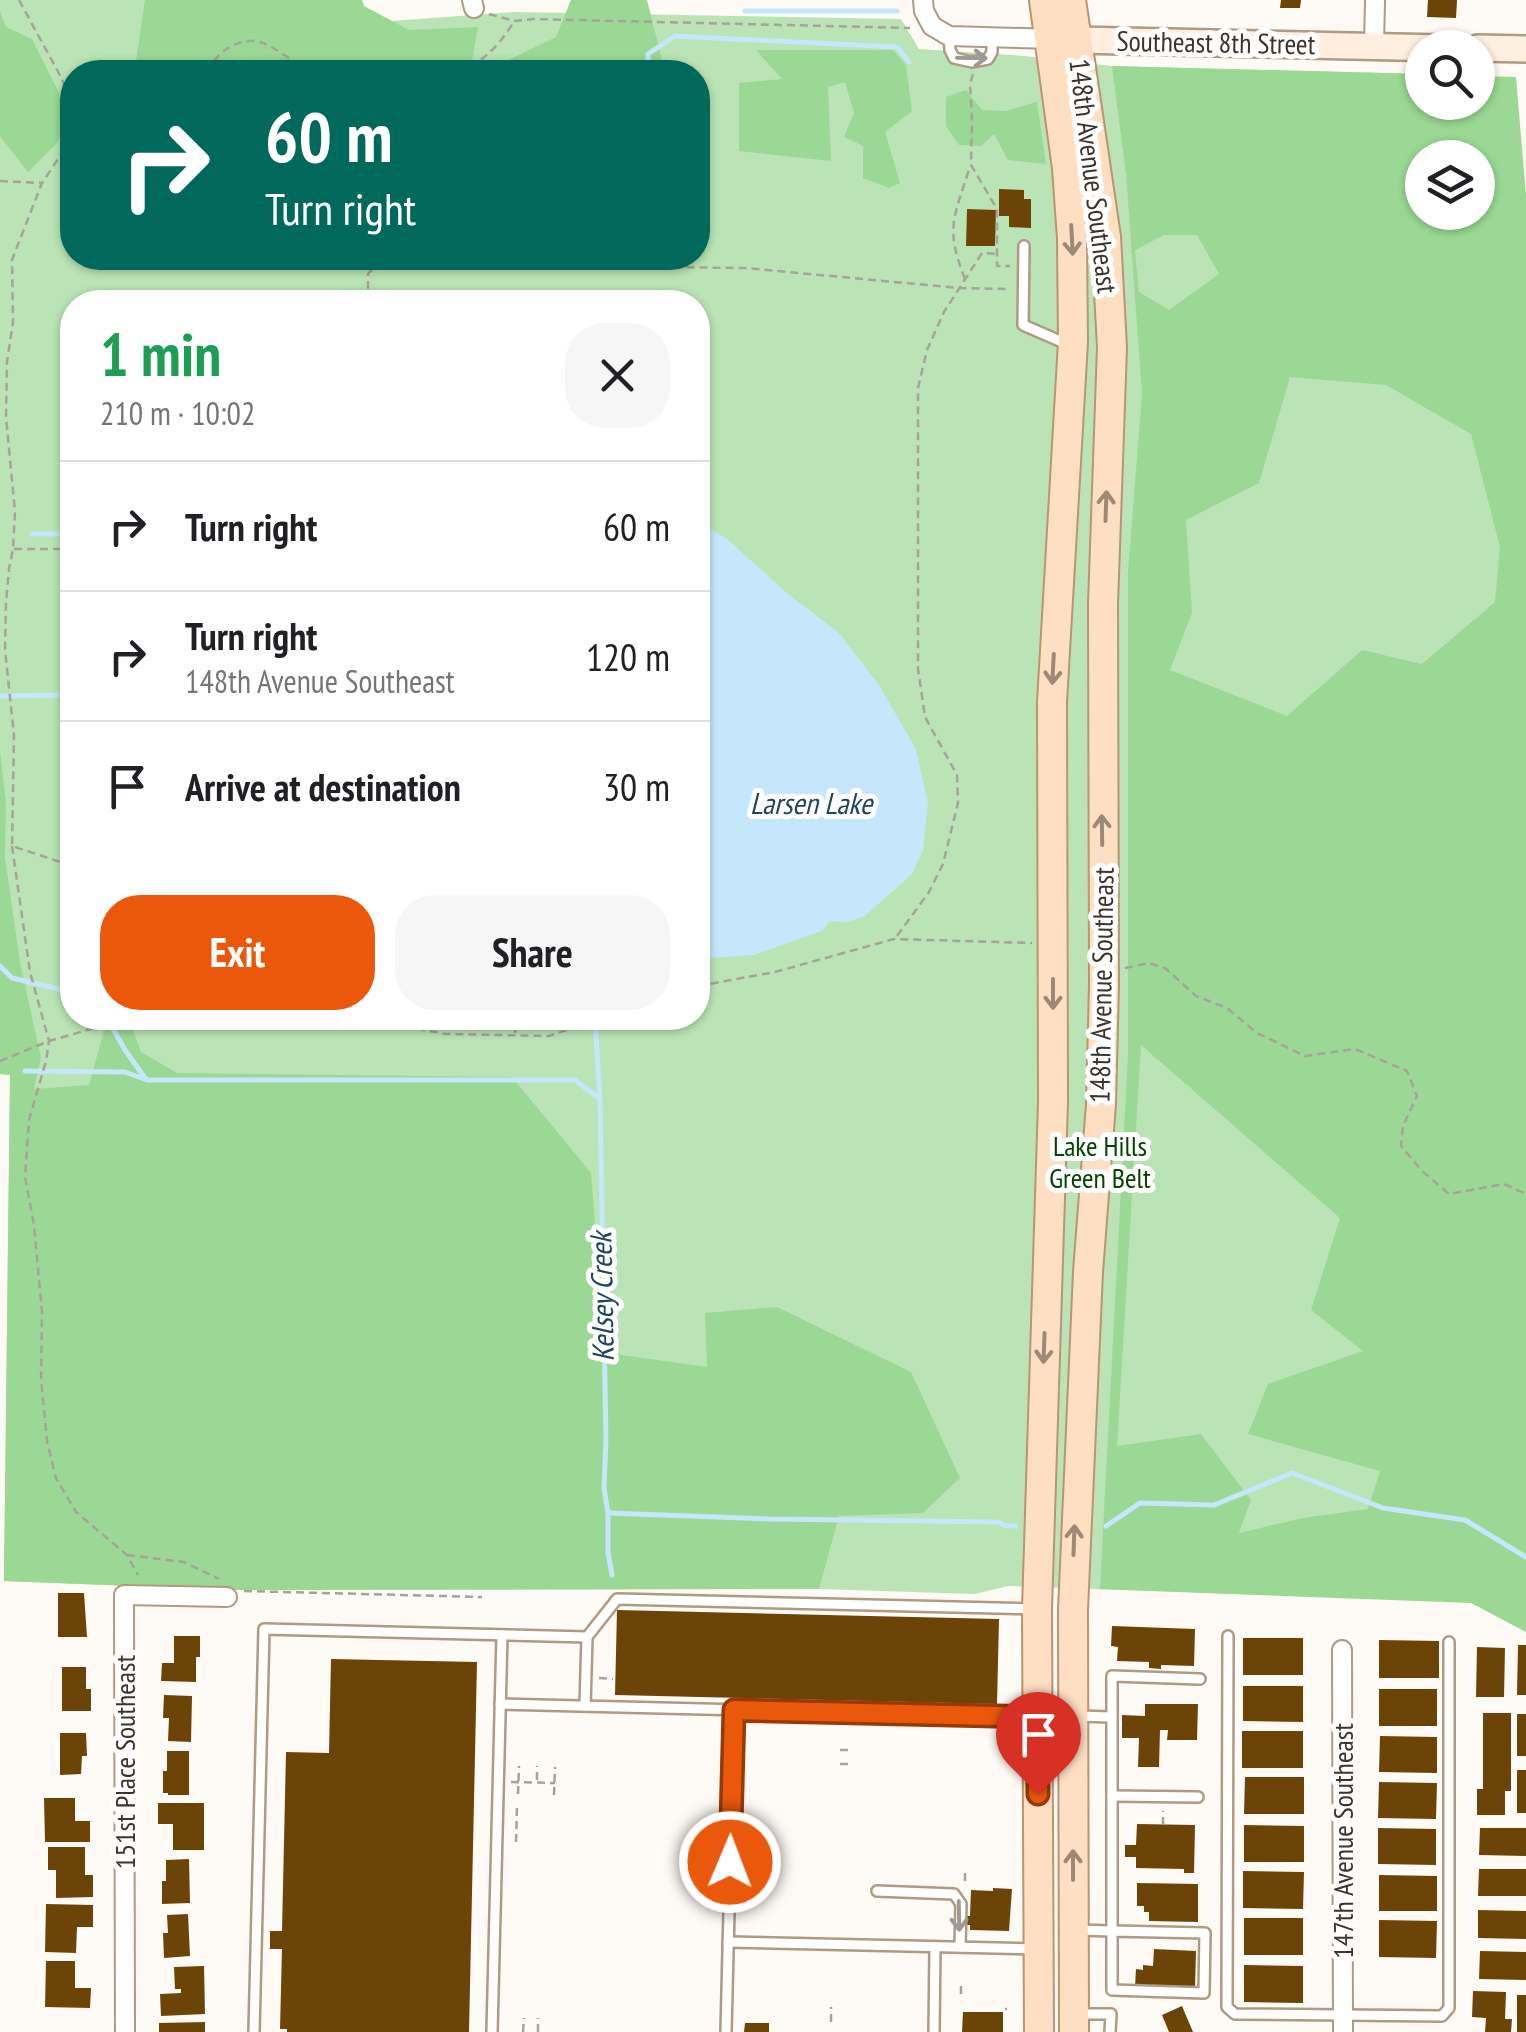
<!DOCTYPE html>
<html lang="en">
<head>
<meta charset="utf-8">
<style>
	:root { --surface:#fff; --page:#f6f6f6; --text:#202124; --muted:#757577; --line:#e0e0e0; --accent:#ea580c }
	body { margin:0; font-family:"PT Sans Narrow",sans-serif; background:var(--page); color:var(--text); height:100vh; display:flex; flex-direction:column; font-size:38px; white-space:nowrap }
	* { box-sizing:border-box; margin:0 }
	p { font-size:32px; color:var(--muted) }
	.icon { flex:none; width:55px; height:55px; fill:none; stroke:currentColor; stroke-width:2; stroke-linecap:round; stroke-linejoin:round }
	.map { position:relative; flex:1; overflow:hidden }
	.details { position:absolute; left:60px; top:290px; width:650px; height:740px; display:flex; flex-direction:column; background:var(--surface); border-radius:40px; box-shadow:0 2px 8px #0004 }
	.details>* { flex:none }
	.hud { position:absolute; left:60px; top:60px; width:650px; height:210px; border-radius:40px; box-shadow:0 2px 8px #0004; background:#00695c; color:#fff; overflow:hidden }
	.tools { position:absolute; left:1405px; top:30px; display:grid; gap:20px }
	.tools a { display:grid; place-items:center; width:90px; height:90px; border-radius:50%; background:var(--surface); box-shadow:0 2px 8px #0004; font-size:50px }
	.pin { position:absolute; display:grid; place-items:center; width:85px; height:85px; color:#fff; margin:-102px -42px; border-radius:50% 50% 50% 0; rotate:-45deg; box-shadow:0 0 10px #0007 }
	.pin .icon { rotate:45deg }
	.me { position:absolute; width:110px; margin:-55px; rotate:1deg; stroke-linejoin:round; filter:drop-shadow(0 0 8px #0008) }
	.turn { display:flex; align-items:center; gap:35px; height:210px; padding:0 40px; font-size:45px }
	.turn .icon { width:130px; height:130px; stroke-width:2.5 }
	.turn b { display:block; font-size:70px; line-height:85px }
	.round { display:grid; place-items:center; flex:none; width:105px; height:105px; border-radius:40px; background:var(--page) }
	.summary { display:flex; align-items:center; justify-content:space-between; height:170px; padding:0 40px }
	h1 { font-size:60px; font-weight:700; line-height:75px; color:#1e9e55 }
	.button { display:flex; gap:20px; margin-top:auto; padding:20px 40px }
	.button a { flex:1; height:115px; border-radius:40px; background:var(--accent); color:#fff; font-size:40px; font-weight:700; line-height:115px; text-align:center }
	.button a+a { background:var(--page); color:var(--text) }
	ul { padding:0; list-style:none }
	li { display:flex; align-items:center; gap:30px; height:130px; padding:0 40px; border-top:2px solid var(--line) }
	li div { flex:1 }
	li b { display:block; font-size:38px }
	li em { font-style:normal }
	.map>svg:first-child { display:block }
	.green { fill:#bae4b5; fill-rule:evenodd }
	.forest { fill:#9bd895; fill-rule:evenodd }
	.water { fill:#c5e6fb }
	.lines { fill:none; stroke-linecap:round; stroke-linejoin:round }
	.stream { stroke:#c5e6fb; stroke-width:5 }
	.building { fill:#6d4407 }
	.lane-casing { stroke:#af9a84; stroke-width:14 }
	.street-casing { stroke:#af9a84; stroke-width:22 }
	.secondary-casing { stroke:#af9a84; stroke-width:30 }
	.primary-casing { stroke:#ba9473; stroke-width:32 }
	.path { stroke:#a8a29b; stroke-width:2.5; stroke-dasharray:8 5; stroke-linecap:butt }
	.lane { stroke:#fff; stroke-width:9 }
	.street { stroke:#fff; stroke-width:18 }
	.secondary { stroke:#ffefe1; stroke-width:25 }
	.primary { stroke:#fedfc3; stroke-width:28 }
	.oneway { stroke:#9e9994 }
	.oneway2 { stroke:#9d8976 }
	.route-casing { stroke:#983908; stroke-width:25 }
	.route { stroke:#ea580c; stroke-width:18 }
	.labels { text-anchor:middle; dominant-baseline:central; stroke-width:10; stroke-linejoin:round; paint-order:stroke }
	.street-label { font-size:28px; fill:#3c332a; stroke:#fff }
	.park-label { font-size:28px; fill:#024400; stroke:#fff }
	.water-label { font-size:30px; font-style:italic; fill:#20465b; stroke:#fff }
</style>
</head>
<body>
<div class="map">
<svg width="1526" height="2032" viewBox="0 0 1526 2032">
	<rect width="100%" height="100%" fill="#fefaf5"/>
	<path class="green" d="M0,0h331l20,24 164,-12 386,7 18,30 105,7 88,10 310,8v28h56v-26l48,160v1368l-518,-18 -33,8 -156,-5 -584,1 -231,-9 6,-506 -10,-1zM72,72h626v186h-626zM1422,158h56v54h-56zM72,302h626v716h-626z"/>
	<g class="forest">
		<path d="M145,0h217l2,6 45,24 69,-3 -8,45h-322l-12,-11z"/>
		<path d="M571,0h76l16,64 -2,8h-177l72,-35z"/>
		<path d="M0,11l6,16 26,12 36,72 -10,31 -30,30 -28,-36z"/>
		<path d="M756,50h137l13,15 6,46 -27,21 15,51 -11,5 -26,-10v-32l-19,-9 10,-24 -9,-31 -17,5 3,74 -92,-10v-68l43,-4z"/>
		<path d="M1112,66l310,8v28h56v-26l38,1 10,119v1436l-55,-29 -371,-14 28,-535v-481l14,-180 -16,-219zM1422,158h56v54h-56zM1164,235h33l22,39 -50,36 -30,-18 -4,-42zM1290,377l96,8 85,49 29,113 -5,55 -73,62 -60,-14 -75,66 -117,-46 22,-57 -6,-93 73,-37zM1141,1045l199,173 -29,92 52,41 -95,33 -20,50 132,37 -12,38 -65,9 -64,15 12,-33 -50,-66 -84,12z"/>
		<path d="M966,90l16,20 24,1 31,-9 9,62 -38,-4 -14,-26 -13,12 -22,-1 -13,-19v-29z"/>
		<path d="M0,752l6,50 -1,56 15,104 21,96 -7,31 55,-4 15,-55 25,-11 12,33 36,21 335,4 79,96 8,103 16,78 92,13 -2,-54 72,-6 134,65 49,106 -37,35 -84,3 -20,73 -584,1 -231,-9 6,-506 -10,-1z"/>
	</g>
	<path class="water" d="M698,522l29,17 61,55 51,39 40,52 37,64 12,54 -5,47 -11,24 -47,42 -17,6 -18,-1 -8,10 -68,24 -44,3 -12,3z"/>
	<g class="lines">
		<g class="stream">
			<path d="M745,11h152"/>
			<path d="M648,72v-18l27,-18 222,11 12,15"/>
			<path d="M32,534h40"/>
			<path d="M0,696l64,-1 8,6"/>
			<path d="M0,966l12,12 60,14"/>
			<path d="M107,1018l18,32 20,28"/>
			<path d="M595,1018l5,81 6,341 -2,48 4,25v39l4,23"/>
			<path d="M25,1071l100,1 22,8h428l25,19"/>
			<path d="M608,1513l162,6 228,3 8,4h10"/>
			<path d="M1106,1526l34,-23 74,2 78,-32 91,35 82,12 61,37"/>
		</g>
	</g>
	<g class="building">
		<path d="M1281,0h20l-1,8h-20z"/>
		<path d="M1428,0h29l-1,18 -29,-1z"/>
		<path d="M999,189l25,1v9h7v29l-22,-1v-11h-10z"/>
		<path d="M967,209l29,1 -1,36h-29z"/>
		<path d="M58,1593h26l3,44h-29z"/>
		<path d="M617,1610l382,9 -2,85 -382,-9z"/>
		<path d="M1112,1626l83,3 -1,37 -33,-1v4l-12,-1v-6l-32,-1 1,-14 -7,-1z"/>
		<path d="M174,1636h26v21h-4v25l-35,-1 1,-18h12z"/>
		<rect x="1243" y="1638" width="60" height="37"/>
		<path d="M1379,1640l60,1v37h-60z"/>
		<path d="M1518,1645h8v50h-9z"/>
		<path d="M1477,1647l28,1 -1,49h-28z"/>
		<path d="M331,1659l146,3 -8,370h-182v-3h-7l2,-80h-12v-18h12l4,-179 43,1z"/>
		<path d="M62,1667h24v22h5v22h-29z"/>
		<path d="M1243,1686h60v36l-60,-1z"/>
		<rect x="1379" y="1689" width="58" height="37"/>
		<path d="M164,1695l28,1 -1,46 -23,-1 1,-23h-6z"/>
		<path d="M1145,1704h53l-1,36h-30l1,-10h-8l-1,37h-21l1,-29h-17v-23l23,1z"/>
		<path d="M1483,1713h28v78h-6v24h-28v-26h6z"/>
		<rect x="1517" y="1714" width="9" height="42"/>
		<rect x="1242" y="1731" width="61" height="37"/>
		<path d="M60,1733h26l1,23h-5l-1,18 -21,1z"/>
		<path d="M1380,1736l57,1v36l-58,-1z"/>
		<path d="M167,1751h22v44h-21v-2h-5v-22h4z"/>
		<rect x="1517" y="1770" width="9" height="43"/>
		<path d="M1245,1777h59v37h-60z"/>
		<path d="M1379,1782l58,1 -1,36 -58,-1z"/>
		<path d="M44,1798h31v23h15v21h-45z"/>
		<path d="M158,1803h46v47h-31v-26h-15z"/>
		<path d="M1137,1824l58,1 -1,48h-10v-4l-48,-1v-11h-11v-12h11z"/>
		<path d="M1244,1825l60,1v36h-60z"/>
		<path d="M1378,1828l58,1v36l-58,-1z"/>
		<path d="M1480,1828h46v28l-47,-1z"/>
		<path d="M48,1847h37v28h8v22l-37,1v-28h-8z"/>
		<path d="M189,1859l1,44 -28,1v-23h4v-21z"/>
		<path d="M1479,1869h47v27h-48z"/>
		<path d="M1243,1871l61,1 -1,37 -60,-1z"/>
		<path d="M1379,1875l58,1v35h-58z"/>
		<path d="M1137,1883l61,1v38l-49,-1v-9h-5v-6h-7z"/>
		<path d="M993,1888l19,1 -3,42 -39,-1v-5h-3v-9h3l1,-26 22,1z"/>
		<path d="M46,1904l47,1v22h-16l-1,26 -31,-1z"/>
		<path d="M1478,1910l48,1v28l-48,-1z"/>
		<path d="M188,1914l2,42 -26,2 -1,-25h5l-1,-18z"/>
		<rect x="1244" y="1918" width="59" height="37"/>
		<path d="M1379,1920l58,1 -1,37 -57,-1z"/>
		<path d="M1154,1949l42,2 -1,37 -60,-1 1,-18 7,1v-5l10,1z"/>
		<path d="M1480,1951l46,1v28l-47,-1z"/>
		<path d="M46,1961h29v27h16l-1,20 -45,-1z"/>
		<path d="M1244,1965l59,1v37l-59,-1z"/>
		<path d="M204,1966l1,48 -44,2 -1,-22 21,-1v-4h-6l-1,-22z"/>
		<path d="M1473,1991l33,1 -1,27h7l-1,13h-26l1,-14 -14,-1z"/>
		<rect x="1517" y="1995" width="9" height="37"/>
		<path d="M1182,2006l11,26h-24l-7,-17z"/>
		<path d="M963,2012h40v20h-41z"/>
		<path d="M205,2022v10h-46v-9z"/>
		<path d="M745,2023h24v9h-25z"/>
	</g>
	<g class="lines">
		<defs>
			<g id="lane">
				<path d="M949,36l1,14 4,8 18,4 16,-3 4,-7v-15"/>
				<path d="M1024,246l-1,79 37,16 11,1"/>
				<path d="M1228,1636l-1,371 8,7 207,2 7,-8v-366"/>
				<path d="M500,1704l535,13"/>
				<path d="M585,1706l2,-69"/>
				<path d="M1076,1716l36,1v-41l88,3"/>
				<path d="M1112,1796l86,1"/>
				<path d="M877,1891l77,3 7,10 -1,43"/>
				<path d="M1078,1930l34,1v-214"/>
				<path d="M1112,1931l93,2 -1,60 -92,-3z"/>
				<path d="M728,1942l308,7"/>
				<path d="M1076,2014h35l-1,18"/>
				<path d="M254,2032l10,-403 323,8 30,-38 418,10"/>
				<path d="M492,2032l10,-397"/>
				<path d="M726,2032l8,-322"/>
				<path d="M934,2032l1,-85"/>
			</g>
			<g id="street">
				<path d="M472,0l2,8"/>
				<path d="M923,0l1,11 8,15 17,10 107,3"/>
				<path d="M1374,45l1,-45"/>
				<path d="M1342,1650l1,382"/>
				<path d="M125,2032l-1,-437 103,2"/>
			</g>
			<g id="secondary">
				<path d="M1076,40l366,8"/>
				<path d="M1478,48l48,1"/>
			</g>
			<g id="primary">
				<path d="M1071,0l35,237 6,110 -9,257 1,381 -3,119 -13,168 -15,338 1,422"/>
				<path d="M1039,2032l-2,-423 16,-507 -1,-400 21,-360 -1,-103 -5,-71 -23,-168"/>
			</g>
		</defs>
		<use href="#lane" class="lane-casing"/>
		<use href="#street" class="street-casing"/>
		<use href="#secondary" class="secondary-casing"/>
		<use href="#primary" class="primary-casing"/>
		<g class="path">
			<path d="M19,0l43,79 10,26"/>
			<path d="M489,14l25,7 19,-2 377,9"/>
			<path d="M207,72c8,-18 31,-36 53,-30 12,3 38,23 50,30"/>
			<path d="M458,72c25,-9 42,-28 55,-49"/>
			<path d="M973,74l-3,10 2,35 -1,46 26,44v57h13"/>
			<path d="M72,138l-30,45 -30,77 1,62 -6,40 -1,55 9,95 -2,37 -4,20 -3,33 -1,48 9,85 -2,111 60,20"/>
			<path d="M0,181l41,2"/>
			<path d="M965,279c-21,-52 -10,-63 5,-113"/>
			<path d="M368,302v-28l9,-10 368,4 214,20 49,1"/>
			<path d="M14,549h58"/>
			<path d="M12,846l18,126 19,69 -3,20 -17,59 -4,57 9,48 8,87 -1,67 6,62 9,37 20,34 51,43 11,20"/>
			<path d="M897,936l32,-44 14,-28 15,-61 -1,-28 -32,-58 -7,-48v-281l9,-38 17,-38 38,-59 15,1"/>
			<path d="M1125,968l24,-5 16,5 31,28 31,12 30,25 48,23 50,-7 52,22 10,25 -14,30 -2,20 21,25 27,23 55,-10 22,10"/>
			<path d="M698,986l77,-14 119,-33 138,4"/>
			<path d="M366,1018l79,16 104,2 52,-18"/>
			<path d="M515,1033l1,-15"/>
			<path d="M0,1061l49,-20 49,-14 20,-9"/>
			<path d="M127,1555l57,7 35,17"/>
			<path d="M244,1591l238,6"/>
			<path d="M599,1678l14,1"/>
			<path d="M840,1750h13"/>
			<path d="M840,1764h13"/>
			<path d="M537,1780v-14"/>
			<path d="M511,1782l44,1"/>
			<path d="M518,1794l1,-28"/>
			<path d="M554,1795l1,-28"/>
			<path d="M1163,1825v-14"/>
			<path d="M516,1842l1,-36"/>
			<path d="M965,1881v-12"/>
			<path d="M961,1994v-9"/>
			<path d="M1005,2009h2"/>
			<path d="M831,2022v-15"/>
			<path d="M523,2032l1,-14"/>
			<path d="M538,2032v-14"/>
		</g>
		<use href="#lane" class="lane"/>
		<use href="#street" class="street"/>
		<use href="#secondary" class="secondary"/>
		<use href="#primary" class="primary"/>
	</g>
	<defs><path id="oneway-shaft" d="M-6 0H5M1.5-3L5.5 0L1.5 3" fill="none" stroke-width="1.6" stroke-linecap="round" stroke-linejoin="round" transform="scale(2.5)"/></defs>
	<g class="oneway">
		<use href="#oneway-shaft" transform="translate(972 58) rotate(1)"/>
		<use href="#oneway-shaft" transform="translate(959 1916) rotate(89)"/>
	</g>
	<g class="oneway2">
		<use href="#oneway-shaft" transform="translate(1072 240) rotate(87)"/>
		<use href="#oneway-shaft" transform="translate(1106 506) rotate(-88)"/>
		<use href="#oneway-shaft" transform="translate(1053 669) rotate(93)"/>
		<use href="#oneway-shaft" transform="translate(1102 830) rotate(-91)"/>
		<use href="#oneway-shaft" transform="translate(1053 994) rotate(90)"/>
		<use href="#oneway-shaft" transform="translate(1044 1348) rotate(92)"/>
		<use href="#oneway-shaft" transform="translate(1074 1540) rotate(-88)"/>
		<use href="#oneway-shaft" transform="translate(1073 1865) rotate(-90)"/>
	</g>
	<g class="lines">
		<defs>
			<path id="route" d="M730,1862l4,-152 303,7 1,77"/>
		</defs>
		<use href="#route" class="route-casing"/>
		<use href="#route" class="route"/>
	</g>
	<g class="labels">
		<g class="street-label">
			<text transform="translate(1216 42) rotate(1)">Southeast 8th Street</text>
			<text transform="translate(1094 176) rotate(83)">148th Avenue Southeast</text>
			<text transform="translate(1101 985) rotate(-89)">148th Avenue Southeast</text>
			<text transform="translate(124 1762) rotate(-90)">151st Place Southeast</text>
			<text transform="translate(1342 1841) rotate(-90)">147th Avenue Southeast</text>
		</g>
		<g class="park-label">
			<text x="1100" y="1145">Lake Hills<tspan x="1100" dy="32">Green Belt</tspan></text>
		</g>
		<g class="water-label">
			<text x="811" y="802">Larsen Lake</text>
			<text transform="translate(601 1297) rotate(-91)">Kelsey Creek</text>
		</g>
	</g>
</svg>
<div class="tools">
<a><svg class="icon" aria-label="search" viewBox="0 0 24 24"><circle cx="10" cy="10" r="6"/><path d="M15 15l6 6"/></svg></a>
<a><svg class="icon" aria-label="layers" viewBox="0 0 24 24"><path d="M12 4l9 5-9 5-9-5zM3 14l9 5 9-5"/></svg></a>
</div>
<div class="pin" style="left:1038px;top:1794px;background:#d93025"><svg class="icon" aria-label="arrive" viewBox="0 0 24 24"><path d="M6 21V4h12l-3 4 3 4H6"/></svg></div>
<svg class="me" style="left:730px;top:1862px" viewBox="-20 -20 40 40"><circle r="17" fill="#ea580c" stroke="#fff" stroke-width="3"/><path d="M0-11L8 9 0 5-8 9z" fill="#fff"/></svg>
<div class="hud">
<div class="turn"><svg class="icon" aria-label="right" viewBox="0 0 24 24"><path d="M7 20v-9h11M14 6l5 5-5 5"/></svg><div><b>60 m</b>Turn right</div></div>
</div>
<section class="details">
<div class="summary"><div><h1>1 min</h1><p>210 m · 10:02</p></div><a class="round"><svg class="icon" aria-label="close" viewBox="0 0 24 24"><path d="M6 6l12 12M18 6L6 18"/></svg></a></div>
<ul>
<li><svg class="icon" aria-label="right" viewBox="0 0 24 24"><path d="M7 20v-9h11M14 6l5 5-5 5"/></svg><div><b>Turn right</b></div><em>60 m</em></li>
<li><svg class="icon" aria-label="right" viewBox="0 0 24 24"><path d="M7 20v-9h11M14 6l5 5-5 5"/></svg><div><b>Turn right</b><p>148th Avenue Southeast</p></div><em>120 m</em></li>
<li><svg class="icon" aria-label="arrive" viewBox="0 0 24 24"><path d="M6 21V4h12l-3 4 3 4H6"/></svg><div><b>Arrive at destination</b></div><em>30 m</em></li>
</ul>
<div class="button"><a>Exit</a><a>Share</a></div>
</section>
</div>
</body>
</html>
